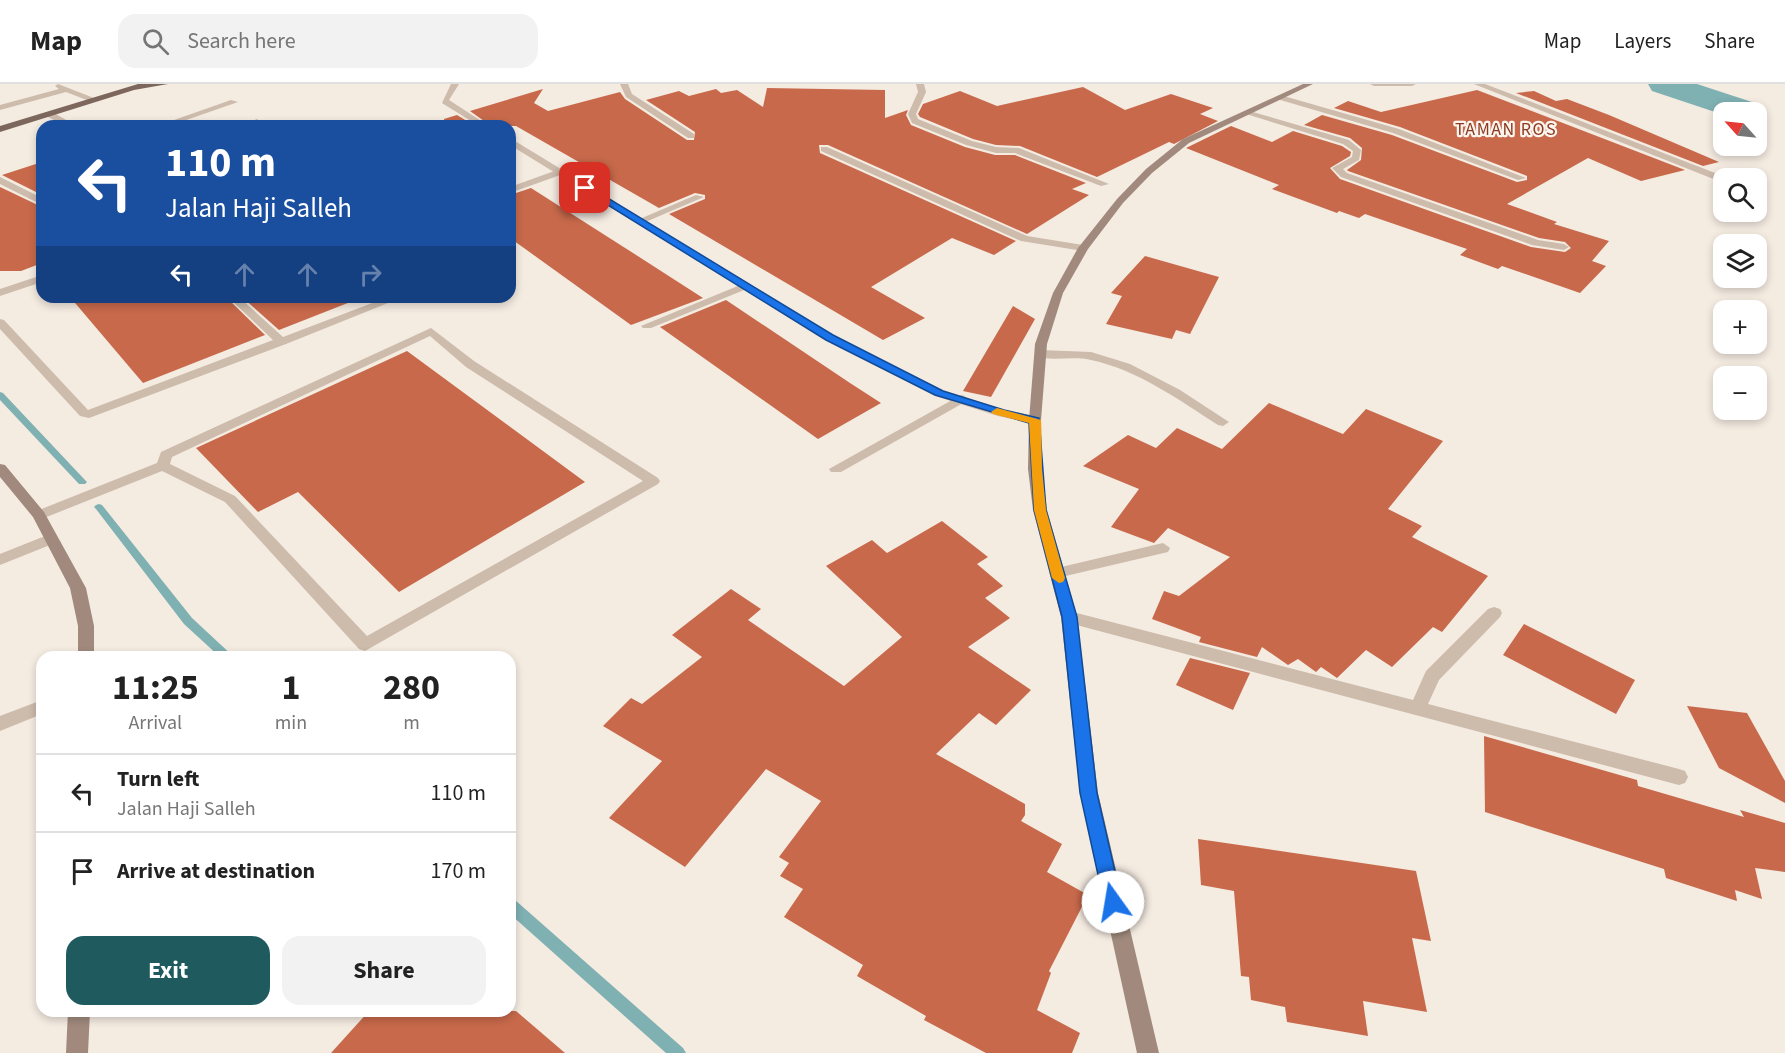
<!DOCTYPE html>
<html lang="en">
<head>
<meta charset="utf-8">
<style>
	:root { --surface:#fff; --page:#f2f2f2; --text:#222; --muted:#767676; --line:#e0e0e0; --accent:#1f5a5e }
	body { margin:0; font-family:"Source Sans 3",sans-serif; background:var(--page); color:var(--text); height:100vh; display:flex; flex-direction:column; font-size:22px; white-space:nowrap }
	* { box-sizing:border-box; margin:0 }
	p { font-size:20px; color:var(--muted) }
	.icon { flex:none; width:33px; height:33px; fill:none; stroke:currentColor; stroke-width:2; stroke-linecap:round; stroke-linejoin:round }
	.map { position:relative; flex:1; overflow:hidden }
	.drawer { position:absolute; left:36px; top:567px; width:480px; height:366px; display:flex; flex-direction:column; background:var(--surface); border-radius:18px; box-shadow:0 3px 9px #0003 }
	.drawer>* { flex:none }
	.banner { position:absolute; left:36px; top:36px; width:480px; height:183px; border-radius:18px; box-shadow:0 3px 9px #0003; background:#1a4fa0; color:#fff; overflow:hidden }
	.needle { width:39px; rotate:297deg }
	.fabs { position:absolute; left:1713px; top:18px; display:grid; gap:12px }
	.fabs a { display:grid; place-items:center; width:54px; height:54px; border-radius:12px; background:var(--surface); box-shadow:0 3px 9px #0003; font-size:30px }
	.pin { position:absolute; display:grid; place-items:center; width:51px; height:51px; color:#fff; margin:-26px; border-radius:12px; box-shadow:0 3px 9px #0006 }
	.me { position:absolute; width:66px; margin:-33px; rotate:347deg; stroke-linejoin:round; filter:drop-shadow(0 0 4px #0008) }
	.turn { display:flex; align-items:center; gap:21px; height:126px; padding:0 30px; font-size:27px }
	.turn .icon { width:78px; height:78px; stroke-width:2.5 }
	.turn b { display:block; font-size:42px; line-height:51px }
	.lanes { display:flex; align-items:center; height:57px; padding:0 30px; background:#0003; justify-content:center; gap:30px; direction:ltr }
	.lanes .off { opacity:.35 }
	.eta { display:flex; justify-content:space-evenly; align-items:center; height:102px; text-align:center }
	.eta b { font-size:36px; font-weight:700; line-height:42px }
	.button { display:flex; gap:12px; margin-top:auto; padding:12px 30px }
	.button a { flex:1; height:69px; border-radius:18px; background:var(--accent); color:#fff; font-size:24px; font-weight:700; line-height:69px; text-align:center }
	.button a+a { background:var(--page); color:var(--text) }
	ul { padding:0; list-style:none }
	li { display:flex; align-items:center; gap:18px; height:78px; padding:0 30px; border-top:2px solid var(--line) }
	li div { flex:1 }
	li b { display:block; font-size:22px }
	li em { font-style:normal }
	header { display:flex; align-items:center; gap:36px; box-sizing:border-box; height:84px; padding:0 30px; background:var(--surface); border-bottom:2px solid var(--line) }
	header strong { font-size:28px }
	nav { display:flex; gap:33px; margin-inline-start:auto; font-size:21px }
	.search { width:420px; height:54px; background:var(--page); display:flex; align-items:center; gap:15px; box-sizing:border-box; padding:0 21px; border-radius:18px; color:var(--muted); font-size:22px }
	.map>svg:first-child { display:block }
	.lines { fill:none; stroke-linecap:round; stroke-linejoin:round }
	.stream { fill:#7fb0b2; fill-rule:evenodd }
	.river { fill:#7fb0b2; fill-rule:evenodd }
	.building { fill:#c8694b }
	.lane { fill:#cdbbac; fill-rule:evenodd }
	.street { fill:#cdbbac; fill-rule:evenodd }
	.secondary { fill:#a18a7d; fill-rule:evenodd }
	.primary { fill:#7d675c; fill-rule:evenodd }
	.route { fill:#1a73e8; stroke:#114b97; stroke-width:1.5 }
	.slow { fill:#f59e0b }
	.labels { text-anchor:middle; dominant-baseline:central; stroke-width:4.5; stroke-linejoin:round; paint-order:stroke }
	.far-neighbourhood-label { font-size:18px; letter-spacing:1.5px; fill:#8c3b22; stroke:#fbf5ee }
</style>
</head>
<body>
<header>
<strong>Map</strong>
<div class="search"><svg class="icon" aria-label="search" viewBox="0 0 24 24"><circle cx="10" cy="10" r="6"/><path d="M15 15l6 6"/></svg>Search here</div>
<nav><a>Map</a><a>Layers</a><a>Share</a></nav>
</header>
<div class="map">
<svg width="1785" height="969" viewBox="0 0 1785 969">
	<rect width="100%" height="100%" fill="#f4ebe1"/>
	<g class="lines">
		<g class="stream">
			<path d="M0,308l3,1 82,87 2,2 -2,2h-6l-79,-84z"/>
			<path d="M99,420l3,1 90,113 42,39h-14l-36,-33 -88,-115 -2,-2 2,-2z"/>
			<path d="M510,814l5,2 168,148 3,5h-20l-156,-139z"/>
		</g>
		<path class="river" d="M1648,0h49l64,21 5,7 -5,7 -5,1v-8h-32v3l-72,-24z"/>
	</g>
	<g class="building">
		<path d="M1083,3l42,23 46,-16 42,14 -13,6 18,7 -44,23 -5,-2 -72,35 -77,-31 -24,-1 -23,-6 -53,-22 -2,-3 5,-10 37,-13 37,15z"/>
		<path d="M767,4l118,2v28l23,-8 -2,5 5,10 54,22 30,8h20l71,28 -14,6 17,6 -62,39 -199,-89h-9l1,8 196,88 -22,14 -42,-17 -81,49 54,31 -42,22 -214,-126 36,-15v-4l-10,-2 -36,15 -143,-82h-25l-21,-15 73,-22 -9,14 14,8 72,-19 5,7 62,41h7l1,-8 -49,-32 33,-9 10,5 27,-7 5,4 16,-3 26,17z"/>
		<path d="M1477,6l208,80 -44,11 -53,-23 -81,46 50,18 -3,2 55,17 -17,20 14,5 -26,27 -78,-27 -4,3 -38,-14 7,-6 -102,-35 -6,4 -20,-7 -2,2 -65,-24 7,-4 -93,-37 45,-22 41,16 21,-11 49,15 9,6 -1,4 -20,12 10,11 191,68 34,5 6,-4 -6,-6 -26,-4 -191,-67 -1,-1 14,-10 1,-12 -12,-10 -46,-13 18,-10 70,20 125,47 10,-2v-4l-127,-49 -66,-19 14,-7 33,11z"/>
		<path d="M1534,7l22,10 11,-2 42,16 110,47 -16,4 -187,-73z"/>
		<path d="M457,31l18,11h-30l-1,-7z"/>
		<path d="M42,78v33l-40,-20z"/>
		<path d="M0,103l42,20v56l-21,8h-21z"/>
		<path d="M531,104l102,65 70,45 -72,27 -121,-87v-43z"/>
		<path d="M1145,172l74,21 -29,57 -14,-4 -4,9 -66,-15 16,-28 -11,-3z"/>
		<path d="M70,213h156l39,38 -122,48z"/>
		<path d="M242,213h116v2l-79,31z"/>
		<path d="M726,216l124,83 31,20 -63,36 -158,-112z"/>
		<path d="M1013,222l22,13 -44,78 -28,-6z"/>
		<path d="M407,267l178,131 -186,110 -101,-100 -40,20 -62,-64z"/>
		<path d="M1269,319l74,31 23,-25 77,32 -55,68 34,17 -10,11 76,39 -46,56 -9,-5 -41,40 -26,-17 -29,28 -16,-11 -5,5 -18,-13 -10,6 -26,-18 -5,10 -58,-15 2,-5 -49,-18 12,-28 15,5 51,-39 -62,-29 -14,15 -43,-16 28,-38 -56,-23 45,-31 28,13 21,-20 45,21z"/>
		<path d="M942,437l46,36 -11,7 26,22 -18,12 25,20 -42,29 63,43 -35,35 -17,-12 -43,41 89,50v11l-4,6 41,23 -15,28 41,23 -39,76 2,2 -14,37 43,23 -8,20h-86l-62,-33 2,-4 -69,-40 6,-11 -79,-48 19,-28 -23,-13 9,-13 -10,-6 42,-56 -55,-32 -81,98 -76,-49 53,-57 -59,-35 28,-28 11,6 60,-47 -30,-22 59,-46 30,20 -13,11 96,66 58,-49 -76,-71 46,-26 15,13z"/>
		<path d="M1524,540l111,56 -19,34 -113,-59z"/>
		<path d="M1190,574l60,15 -17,37 -57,-25z"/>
		<path d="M1687,622l60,7 38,68v22l-66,-35z"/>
		<path d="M1484,652l153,44 1,6 106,31 -4,-7 45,13v49l-30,-4 7,31 -27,-9 2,11 -71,-23 -2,-9 -179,-57z"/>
		<path d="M1198,755l218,32 15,70 -19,-3 15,74 -64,-11 5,35 -81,-14 -2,-15 -34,-7 -2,-23 -8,-1 -7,-85 -33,-6z"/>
		<path d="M369,927h147l49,42h-234z"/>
	</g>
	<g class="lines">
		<g class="lane">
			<path d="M1370,0h46l-4,2h-38z"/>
			<path d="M1474,0h11l243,94 -7,4z"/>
			<path d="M231,16l7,2 -69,24h-12z"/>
			<path d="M46,28h6l25,14h-11l-20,-10z"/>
			<path d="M257,35l4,3 -1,2 -19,2z"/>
			<path d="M560,85l3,1v4l-53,19v-6z"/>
			<path d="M0,93l42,21v7l-42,-21z"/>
			<path d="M696,111l8,2 -61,26 -8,-2z"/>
			<path d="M745,199l4,1v4l-98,40h-8l-2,-2z"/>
			<path d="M431,244l43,33 184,117 2,3 -2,3 -293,167 -6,-2 -134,-147 -63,-31 -118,47h-10l-2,-3 2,-3 123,-49 4,-11zM430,252l36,31 177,114 -276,155 -132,-140 -65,-32 2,-7z"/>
			<path d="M1040,266l51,2 39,12 50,26 49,32 -6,4 -5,-1c-39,-25 -80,-55 -127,-65 -18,-4 -37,1 -55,-3v-6z"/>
			<path d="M961,311l4,1v6l-124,70h-10l-2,-3z"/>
			<path d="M50,450l5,1 2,4 -2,4 -55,22v-11z"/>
		</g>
		<g class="street">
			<path d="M58,0l41,16 -7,2 -26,-10 -66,18v-5l59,-16 -4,-3z"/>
			<path d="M451,0h8l-10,16 40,26h-10l-37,-23z"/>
			<path d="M620,0h8l4,10 62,40v4h-6l-62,-41z"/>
			<path d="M916,0h8l2,8 -10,22 2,5 54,22 24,6 23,1 90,36 -8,2 -86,-33h-19l-30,-8 -54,-22 -4,-9 10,-22z"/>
			<path d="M1280,11l119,34 127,49 -8,2 -125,-47 -116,-34 -1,-2z"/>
			<path d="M1246,26l103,30 12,10 -2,10 -16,9 4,4 191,67 26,4 5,3 -5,3 -32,-5 -191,-68 -9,-9 20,-11 1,-6 -10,-7 -97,-30z"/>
			<path d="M510,54l323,197 110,55 62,20 35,7 1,3 -6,4 -37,-8 -63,-20 -110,-57 -315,-194z"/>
			<path d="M821,63h6l200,89 56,9 5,3 -5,3 -62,-10 -200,-90z"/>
			<path d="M42,191v7l-42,14v-7z"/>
			<path d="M228,213h11l44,40 105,-40h15l-117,47 -197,74 -9,-2 -80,-87v-10l4,1 84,90 185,-70z"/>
			<path d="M1163,459l7,5 -2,4 -111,26 -8,-5 8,-5z"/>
			<path d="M1494,523l6,2 2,4 -2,4 -61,63 -11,24 251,65 6,2 3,6 -3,6 -6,2 -610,-162 -6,-2 -2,-4 2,-4 6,-2 344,89 13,-29 62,-62z"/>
			<path d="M42,616v14l-42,17v-15z"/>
		</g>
		<g class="secondary">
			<path d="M1303,0h10l-124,59 -37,30 -29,30 -35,46 -25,44 -16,51 -6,76 1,49 5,41 30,107 21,176 61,260h-22l-57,-260 -19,-176 -28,-107 -5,-41 1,-49 6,-76 18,-51 25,-45 39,-49 29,-30 37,-30z"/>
			<path d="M0,380l5,1 39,47 42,76 8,38v31h-16v-31l-8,-38 -37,-71 -33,-40z"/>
			<path d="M68,927h22l-2,42h-22z"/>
		</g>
		<path class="primary" d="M138,0h30l-34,6 -134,42v-6z"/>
	</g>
	<path class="route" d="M582,102h6l245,149 110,56 61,19 35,8 7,92 31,107 20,176 25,109 -2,6 -7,2 -6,-2 -3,-6 -24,-109 -18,-176 -28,-107 -5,-87 -94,-28 -109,-55 -244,-151z"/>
	<path class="slow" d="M997,324l44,12 1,49 4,41 19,68 -2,4 -4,1 -7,-5 -18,-68 -5,-87 -36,-9 -2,-2z"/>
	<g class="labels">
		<g class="far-neighbourhood-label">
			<text x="1506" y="45">TAMAN ROS</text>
		</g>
	</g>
</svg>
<div class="fabs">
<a><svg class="needle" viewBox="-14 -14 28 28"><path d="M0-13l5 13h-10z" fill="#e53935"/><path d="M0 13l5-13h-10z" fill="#767676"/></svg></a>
<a><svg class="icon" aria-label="search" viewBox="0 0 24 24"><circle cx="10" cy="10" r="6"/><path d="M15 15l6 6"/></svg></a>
<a><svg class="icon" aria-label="layers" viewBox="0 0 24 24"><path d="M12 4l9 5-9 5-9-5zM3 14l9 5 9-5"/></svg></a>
<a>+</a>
<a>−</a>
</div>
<div class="pin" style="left:585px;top:104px;background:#d93025"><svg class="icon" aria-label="arrive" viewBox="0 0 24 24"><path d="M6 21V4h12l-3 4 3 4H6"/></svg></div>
<svg class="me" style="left:1113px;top:818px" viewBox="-20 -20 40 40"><circle r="19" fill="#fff"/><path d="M0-13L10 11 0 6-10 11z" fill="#1a73e8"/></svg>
<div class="banner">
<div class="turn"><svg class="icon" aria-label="left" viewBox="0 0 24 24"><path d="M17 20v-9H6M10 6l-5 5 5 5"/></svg><div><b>110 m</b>Jalan Haji Salleh</div></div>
<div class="lanes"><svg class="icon" aria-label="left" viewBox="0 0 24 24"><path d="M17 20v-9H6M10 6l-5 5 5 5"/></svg><svg class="icon off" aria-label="ahead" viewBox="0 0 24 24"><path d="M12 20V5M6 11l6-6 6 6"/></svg><svg class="icon off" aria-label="ahead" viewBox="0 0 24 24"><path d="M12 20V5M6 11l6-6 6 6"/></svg><svg class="icon off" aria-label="right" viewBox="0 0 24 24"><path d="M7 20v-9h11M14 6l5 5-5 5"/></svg></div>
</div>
<section class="drawer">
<div class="eta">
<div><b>11:25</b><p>Arrival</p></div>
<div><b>1</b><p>min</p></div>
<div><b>280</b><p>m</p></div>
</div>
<ul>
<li><svg class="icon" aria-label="left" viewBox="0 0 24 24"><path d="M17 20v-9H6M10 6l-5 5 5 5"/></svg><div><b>Turn left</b><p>Jalan Haji Salleh</p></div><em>110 m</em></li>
<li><svg class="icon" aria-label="arrive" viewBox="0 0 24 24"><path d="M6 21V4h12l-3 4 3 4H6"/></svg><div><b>Arrive at destination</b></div><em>170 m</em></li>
</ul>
<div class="button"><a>Exit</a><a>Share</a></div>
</section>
</div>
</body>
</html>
